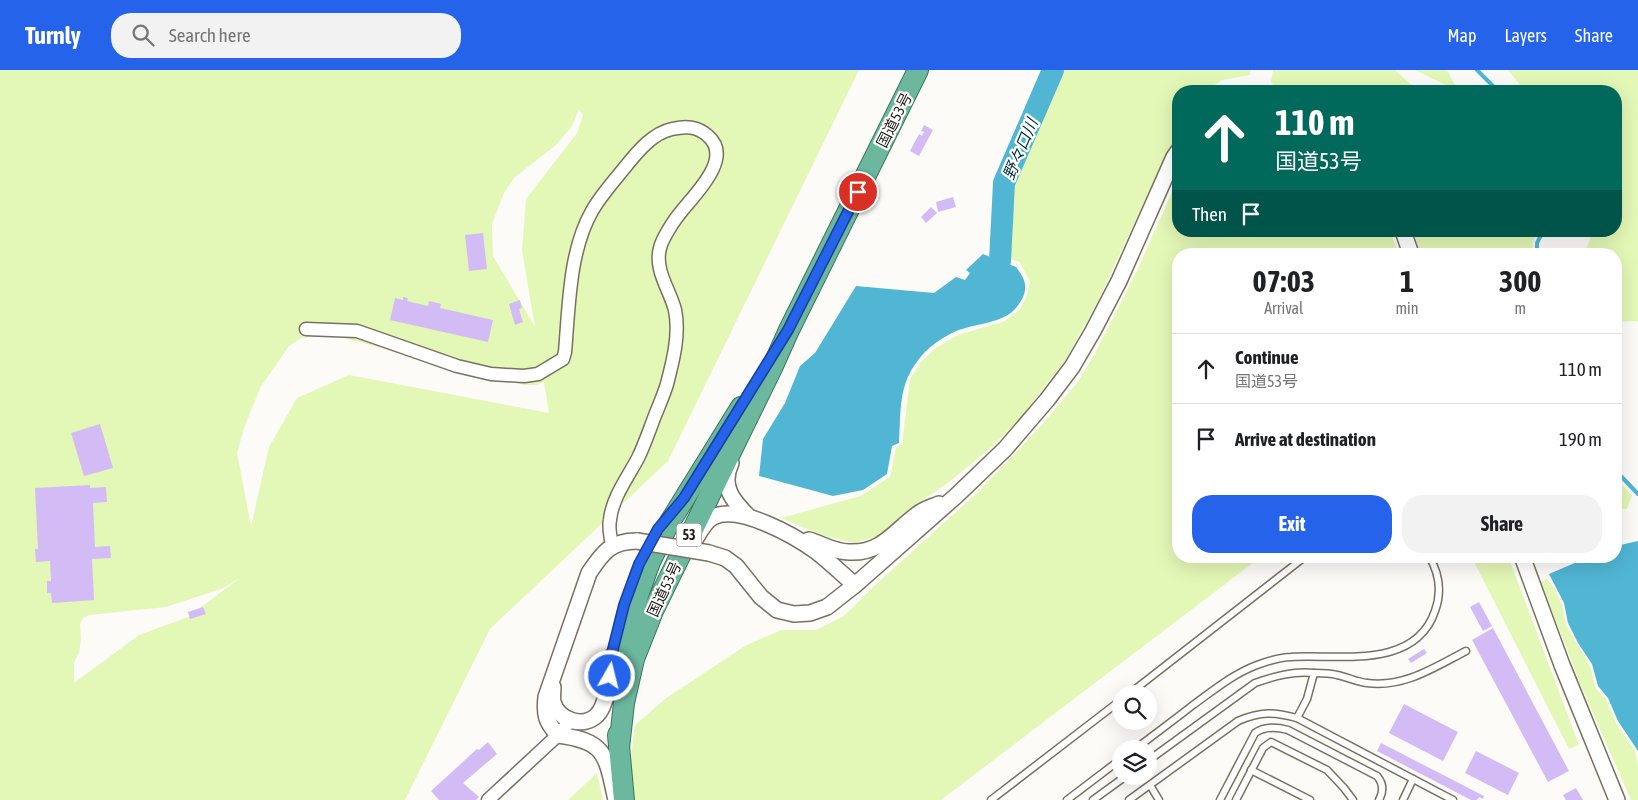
<!DOCTYPE html>
<html lang="en">
<head>
<meta charset="utf-8">
<style>
	:root { --surface:#fff; --page:#f2f2f2; --text:#202124; --muted:#757577; --line:#e0e0e0; --accent:#2563eb }
	body { margin:0; font-family:"Asap Condensed","Noto Sans JP",sans-serif; background:var(--page); color:var(--text); height:100vh; display:flex; flex-direction:column; font-size:19px; white-space:nowrap }
	* { box-sizing:border-box; margin:0 }
	p { font-size:16px; color:var(--muted) }
	.icon { flex:none; width:28px; height:28px; fill:none; stroke:currentColor; stroke-width:2; stroke-linecap:round; stroke-linejoin:round }
	.map { position:relative; flex:1; overflow:hidden }
	.side { position:absolute; left:1172px; top:178px; width:450px; height:315px; display:flex; flex-direction:column; background:var(--surface); border-radius:20px; box-shadow:0 5px 20px #0002 }
	.side>* { flex:none }
	.hud { position:absolute; left:1172px; top:15px; width:450px; height:152px; border-radius:20px; box-shadow:0 5px 20px #0002; background:#00695c; color:#fff; overflow:hidden }
	.buttons { position:absolute; left:1112px; top:615px; display:grid; gap:10px }
	.buttons a { display:grid; place-items:center; width:45px; height:45px; border-radius:50%; background:var(--surface); box-shadow:0 5px 20px #0002; font-size:25px }
	.pin { position:absolute; display:grid; place-items:center; width:42px; height:42px; color:#fff; margin:-21px; border:2px solid #fff; border-radius:50%; box-shadow:0 1px 5px #0007 }
	.me { position:absolute; width:55px; margin:-28px; rotate:8deg; stroke-linejoin:round; filter:drop-shadow(0 0 4px #0008) }
	.turn { display:flex; align-items:center; gap:18px; height:105px; padding:0 20px; font-size:22px }
	.turn .icon { width:65px; height:65px; stroke-width:2.5 }
	.turn b { display:block; font-size:35px; line-height:42px }
	.then { display:flex; align-items:center; height:48px; padding:0 20px; background:#0003; gap:10px; font-size:19px }
	.eta { display:flex; justify-content:space-evenly; align-items:center; height:85px; text-align:center }
	.eta b { font-size:30px; font-weight:700; line-height:35px }
	.button { display:flex; gap:10px; margin-top:auto; padding:10px 20px }
	.button a { flex:1; height:58px; border-radius:20px; background:var(--accent); color:#fff; font-size:20px; font-weight:700; line-height:58px; text-align:center }
	.button a+a { background:var(--page); color:var(--text) }
	ul { padding:0; list-style:none }
	li { display:flex; align-items:center; gap:15px; height:70px; padding:0 20px; border-top:1px solid var(--line) }
	li div { flex:1 }
	li b { display:block; font-size:19px }
	li em { font-style:normal }
	header { display:flex; align-items:center; gap:30px; box-sizing:border-box; height:70px; padding:0 25px; background:var(--accent); color:#fff }
	header strong { font-size:24px }
	nav { display:flex; gap:28px; margin-inline-start:auto; font-size:18px }
	.search { width:350px; height:45px; background:var(--page); display:flex; align-items:center; gap:12px; box-sizing:border-box; padding:0 18px; border-radius:20px; color:var(--muted); font-size:19px }
	.map>svg:first-child { display:block }
	.green { fill:#e3f7b6; fill-rule:evenodd }
	.water { fill:#50b6d4 }
	.lines { fill:none; stroke-linecap:round; stroke-linejoin:round }
	.stream { stroke:#50b6d4; stroke-width:4 }
	.river { stroke:#50b6d4; stroke-width:22 }
	.building { fill:#d3bcf6 }
	.service-casing { stroke:#797062; stroke-width:9 }
	.minor-casing { stroke:#797062; stroke-width:15 }
	.tertiary-casing { stroke:#797062; stroke-width:18 }
	.trunk-casing { stroke:#39765e; stroke-width:22 }
	.service { stroke:#fff; stroke-width:6 }
	.minor { stroke:#fff; stroke-width:12 }
	.tertiary { stroke:#fff; stroke-width:15 }
	.trunk { stroke:#6cb89e; stroke-width:20 }
	.tertiary-bridge-casing { stroke:#797062; stroke-width:18; stroke-linecap:butt }
	.tertiary-bridge { stroke:#fff; stroke-width:15 }
	.route-casing { stroke:#184099; stroke-width:12 }
	.route { stroke:#2563eb; stroke-width:9 }
	.labels { text-anchor:middle; dominant-baseline:central; stroke-width:4.5; stroke-linejoin:round; paint-order:stroke }
	.shield { fill:#fff; stroke:#63605d; stroke-width:1 }
	.shield-label { font-size:14px; font-weight:bold; fill:#201c17 }
	.street-label { font-size:15px; fill:#201c17; stroke:#fff }
	.water-label { font-size:16px; font-style:italic; fill:#00313d; stroke:#fff }
</style>
</head>
<body>
<header>
<strong>Turnly</strong>
<div class="search"><svg class="icon" aria-label="search" viewBox="0 0 24 24"><circle cx="10" cy="10" r="6"/><path d="M15 15l6 6"/></svg>Search here</div>
<nav><a>Map</a><a>Layers</a><a>Share</a></nav>
</header>
<div class="map">
<svg width="1638" height="730" viewBox="0 0 1638 730">
	<rect width="100%" height="100%" fill="#fdfbf8"/>
	<g class="green">
		<path d="M0,0h859l-191,391 -178,168 -85,171h-405zM579,39l4,6 -6,18 -51,66 -4,51 13,77 -42,-71 -1,-32 12,-31 11,-16 41,-32 16,-19zM328,264l196,51h12l8,-3 5,31 -200,-38 -52,23 -28,49 -18,79 -14,-73 7,-25 16,-40 29,-42 12,-8zM240,508l-52,39 -49,18 -65,48v-21l5,-9 2,-14 -1,-15 3,-6 6,-3 77,-8 55,-18z"/>
		<path d="M1061,0h190l-1,5 -28,5 -16,11h-27v42l-28,54 -53,114 -32,58 -43,56 -30,31 -44,36 -42,29 -28,25 -25,7 -30,-7 -43,-18 79,-22 30,-19 6,-29 6,-4 8,-65 11,-17 15,-14 22,-13 47,-14 15,-12 6,-11 4,-16 -10,-20 -15,-4 6,-76z"/>
		<path d="M1273,0h122l23,21h-127l-16,-4 -4,-5z"/>
		<path d="M1415,0h32l11,21z"/>
		<path d="M1508,0h130v252l-2,-1 -20,1v-68h-32l5,-12 3,-11h24v-140h-91z"/>
		<path d="M1179,106v55h211l9,23h-220v302h83l-321,244h-307c-7,-23 -2,-51 1,-75l30,-26 80,-53 36,-16h35l28,-14 28,-28 104,-94 64,-67 37,-44 16,-26 43,-84z"/>
		<path d="M1413,161h124l-4,12 -1,11h-111z"/>
		<path d="M1616,407l16,19 -5,13h-11z"/>
		<path d="M1471,486h37l71,189 -10,4z"/>
		<path d="M1547,509l8,10 7,16 4,20 24,41 6,23 10,10 10,24 19,28 3,15v34h-7l-50,-114 -40,-104z"/>
		<path d="M597,703l6,27h-35z"/>
	</g>
	<g class="water">
		<path d="M983,184l33,13c4,5 8,11 9,17 2,13 -10,28 -21,33 -17,8 -36,8 -52,16 -12,6 -25,15 -33,26 -21,26 -18,52 -20,84l-7,3 -5,28 -24,16 -30,6 -74,-20 4,-37 22,-36 15,-37 15,-13 41,-67 78,7 22,-16 9,3 5,-7 -4,-3z"/>
		<path d="M1638,471v210l-20,-30 -10,-23 -10,-12 -6,-22 -14,-21 -10,-20 -4,-20 -15,-29 42,-18h25v-10z"/>
	</g>
	<g class="lines">
		<g class="stream">
			<path d="M1477,0l21,21"/>
			<path d="M1537,184v-11l6,-12"/>
			<path d="M1616,401l22,23"/>
		</g>
		<path class="river" d="M1000,191l4,-78 49,-113"/>
	</g>
	<g class="building">
		<path d="M924,55l9,5 -14,26 -9,-5 9,-17 3,2 2,-4 -3,-1z"/>
		<path d="M953,127l3,10 -18,5 -2,-10z"/>
		<path d="M931,137l6,6 -11,10 -5,-6z"/>
		<path d="M483,163l4,36 -18,2 -4,-36z"/>
		<path d="M403,227l5,1 -1,3 21,5 1,-5 12,3 -1,4 53,12 -5,22 -98,-22 5,-22 8,2z"/>
		<path d="M520,230l2,8 -3,1 4,13 -8,3 -6,-21z"/>
		<path d="M100,354l13,44 -29,8 -13,-43z"/>
		<path d="M90,415v3l16,-1 1,15 -14,1 2,44 15,-1 1,12 -19,1 2,41 -42,3 -1,-10h-4v-12h4l-1,-20 -14,1 -1,-13h3l-3,-61z"/>
		<path d="M1479,532l13,24 -9,5 -13,-24z"/>
		<path d="M203,537l3,7 -16,5 -2,-7z"/>
		<path d="M1493,558l76,143 -21,11 -76,-142z"/>
		<path d="M1424,579l3,4 -16,10 -3,-4z"/>
		<path d="M1404,634l54,28 -15,29 -54,-28z"/>
		<path d="M488,672l9,12 -34,29 16,14 -3,3h-37l-8,-9 46,-42 2,1z"/>
		<path d="M1381,673l103,53 -1,3 -4,-2 -2,3h-6l-94,-49z"/>
		<path d="M1476,681l43,22 -11,22 -43,-22z"/>
		<path d="M1576,718l7,12h-17l-3,-5z"/>
	</g>
	<g class="lines">
		<defs>
			<g id="service">
				<path d="M1314,603c8,0 16,0 23,2 10,2 20,7 30,8 37,5 68,-16 99,-32"/>
				<path d="M1129,624l177,-138"/>
				<path d="M1135,679c20,-15 39,-29 58,-44 21,-15 40,-31 64,-40 11,-4 23,-8 34,-8 48,-3 124,13 144,-46 7,-19 4,-38 -6,-55"/>
				<path d="M1149,690l106,-77c20,-7 38,-12 59,-10l-7,26 -10,19 156,82"/>
				<path d="M1251,700l59,30"/>
				<path d="M1150,715l9,15"/>
				<path d="M991,730l130,-100"/>
				<path d="M1067,730l54,-41"/>
				<path d="M1093,730l33,-24"/>
				<path d="M1129,730l109,-79c23,-10 36,-9 59,-3"/>
				<path d="M1220,730l35,-67c10,-7 22,-6 33,-3l89,46c6,7 7,15 2,24"/>
				<path d="M1236,730l27,-52 8,-6 56,28 17,18 9,12"/>
				<path d="M1403,730l10,-21"/>
			</g>
			<g id="minor">
				<path d="M306,259l51,2 100,35 34,8 33,2 14,-2 25,-15 2,-7c4,-45 4,-101 27,-141 9,-16 22,-30 34,-45 12,-15 27,-33 46,-37 14,-3 25,-3 36,7 26,22 -14,59 -27,76 -7,8 -19,27 -21,36 -6,22 10,42 15,62 5,24 -2,51 -8,74 -3,10 -7,19 -11,29 -6,15 -11,31 -18,45 -10,19 -26,40 -28,62 -2,8 1,18 2,26"/>
				<path d="M488,730l70,-65 12,-14"/>
			</g>
			<g id="tertiary">
				<path d="M1403,161l8,23"/>
				<path d="M731,393c-11,23 2,38 17,53"/>
				<path d="M696,468c4,-7 11,-18 17,-21 26,-13 82,19 104,35 13,10 25,22 38,33"/>
				<path d="M809,470c13,4 26,12 40,12 33,2 46,-22 69,-38 6,-5 14,-7 21,-10"/>
				<path d="M709,483l16,5 11,8 25,31 16,13 17,4 16,-1 17,-6 28,-22 101,-89 49,-47 42,-49 25,-33 21,-36 26,-50 55,-124 5,-7"/>
				<path d="M1522,486l40,109 55,135"/>
				<path d="M553,617c0,4 -1,11 0,15 5,18 30,27 44,13 11,-10 13,-44 15,-59"/>
				<path d="M616,730c-10,-44 -9,-59 -58,-65 -12,-13 -14,-20 -12,-38l43,-124c14,-21 22,-32 48,-32"/>
			</g>
			<g id="trunk">
				<path d="M618,601l13,-56 19,-53 18,-37 73,-118"/>
				<path d="M618,665l6,65"/>
				<path d="M619,678l5,-45 10,-44 19,-48 119,-243 17,-38 129,-260"/>
			</g>
		</defs>
		<use href="#service" class="service-casing"/>
		<use href="#minor" class="minor-casing"/>
		<use href="#tertiary" class="tertiary-casing"/>
		<use href="#trunk" class="trunk-casing"/>
		<use href="#service" class="service"/>
		<use href="#minor" class="minor"/>
		<use href="#tertiary" class="tertiary"/>
		<use href="#trunk" class="trunk"/>
		<defs>
			<path id="tertiary-bridge" d="M637,471l72,12"/>
		</defs>
		<use href="#tertiary-bridge" class="tertiary-bridge-casing"/>
		<use href="#tertiary-bridge" class="tertiary-bridge"/>
	</g>
	<g class="lines">
		<defs>
			<path id="route" d="M610,606l3,-27 11,-44 15,-41 19,-35 26,-31 104,-168 70,-138"/>
		</defs>
		<use href="#route" class="route-casing"/>
		<use href="#route" class="route"/>
	</g>
	<g class="labels">
		<rect class="shield" x="676.5" y="453.5" width="25" height="23" rx="4"/>
		<g class="shield-label">
			<text x="689" y="465">53</text>
		</g>
		<g class="street-label">
			<text transform="translate(894 50) rotate(-63)">国道53号</text>
			<text transform="translate(664 519) rotate(-65)">国道53号</text>
		</g>
		<g class="water-label">
			<text transform="translate(1020 79) rotate(-67)">野々口川</text>
		</g>
	</g>
</svg>
<div class="buttons">
<a><svg class="icon" aria-label="search" viewBox="0 0 24 24"><circle cx="10" cy="10" r="6"/><path d="M15 15l6 6"/></svg></a>
<a><svg class="icon" aria-label="layers" viewBox="0 0 24 24"><path d="M12 4l9 5-9 5-9-5zM3 14l9 5 9-5"/></svg></a>
</div>
<div class="pin" style="left:858px;top:122px;background:#d93025"><svg class="icon" aria-label="arrive" viewBox="0 0 24 24"><path d="M6 21V4h12l-3 4 3 4H6"/></svg></div>
<svg class="me" style="left:610px;top:606px" viewBox="-20 -20 40 40"><circle r="17" fill="#2563eb" stroke="#fff" stroke-width="3"/><path d="M0-11L8 9 0 5-8 9z" fill="#fff"/></svg>
<div class="hud">
<div class="turn"><svg class="icon" aria-label="ahead" viewBox="0 0 24 24"><path d="M12 20V5M6 11l6-6 6 6"/></svg><div><b>110 m</b>国道53号</div></div>
<div class="then">Then<svg class="icon" aria-label="arrive" viewBox="0 0 24 24"><path d="M6 21V4h12l-3 4 3 4H6"/></svg></div>
</div>
<section class="side">
<div class="eta">
<div><b>07:03</b><p>Arrival</p></div>
<div><b>1</b><p>min</p></div>
<div><b>300</b><p>m</p></div>
</div>
<ul>
<li><svg class="icon" aria-label="ahead" viewBox="0 0 24 24"><path d="M12 20V5M6 11l6-6 6 6"/></svg><div><b>Continue</b><p>国道53号</p></div><em>110 m</em></li>
<li><svg class="icon" aria-label="arrive" viewBox="0 0 24 24"><path d="M6 21V4h12l-3 4 3 4H6"/></svg><div><b>Arrive at destination</b></div><em>190 m</em></li>
</ul>
<div class="button"><a>Exit</a><a>Share</a></div>
</section>
</div>
</body>
</html>
